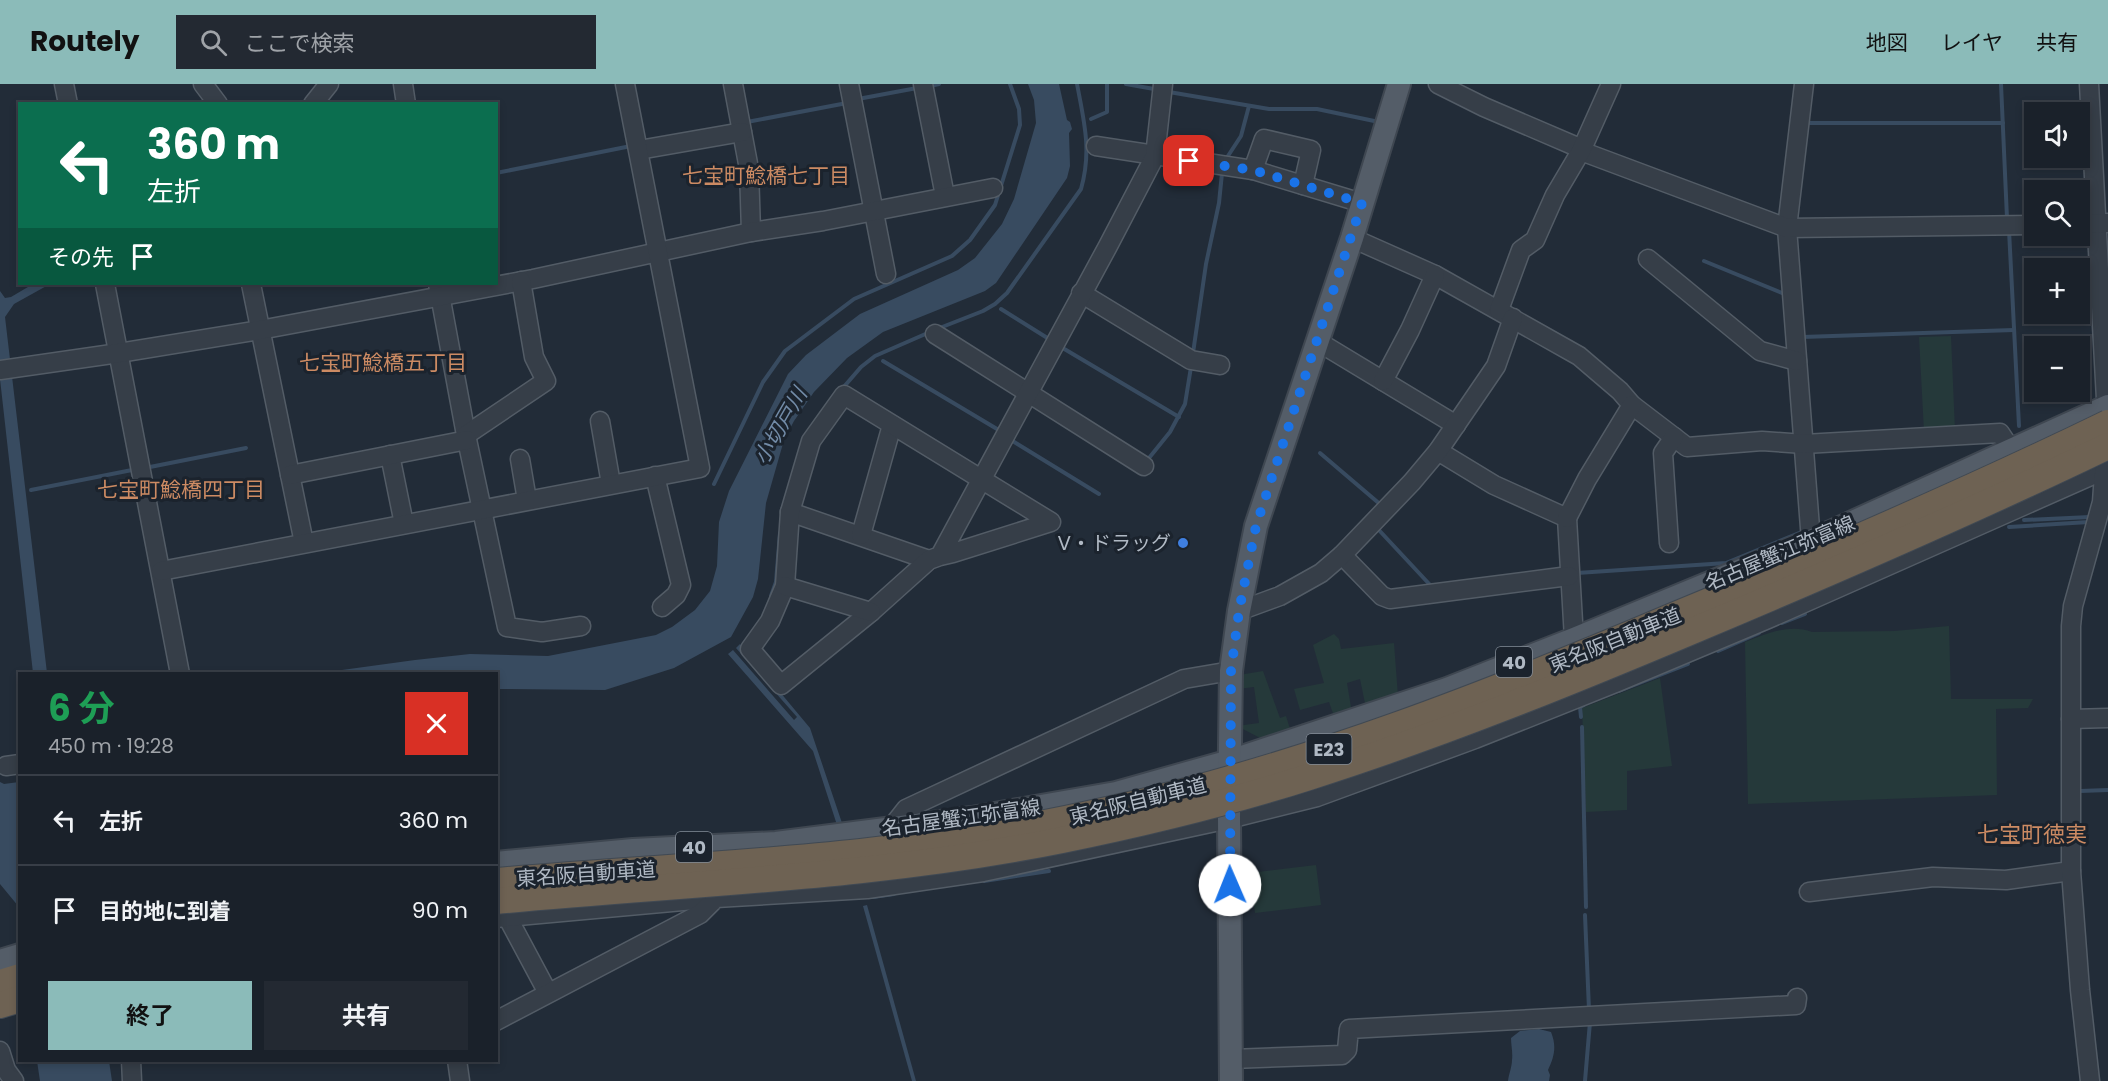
<!DOCTYPE html>
<html lang="ja">
<head>
<meta charset="utf-8">
<style>
	:root { --surface:#1a212a; --page:#232932; --text:#f1f3f6; --muted:#9fa3a8; --line:#383e47; --accent:#8bbbb9 }
	body { margin:0; font-family:Poppins,"Noto Sans JP",sans-serif; background:var(--page); color:var(--text); height:100vh; display:flex; flex-direction:column; font-size:22px; white-space:nowrap }
	* { box-sizing:border-box; margin:0 }
	p { font-size:20px; color:var(--muted) }
	.icon { flex:none; width:33px; height:33px; fill:none; stroke:currentColor; stroke-width:2; stroke-linecap:round; stroke-linejoin:round }
	.map { position:relative; flex:1; overflow:hidden }
	.panel { position:absolute; left:18px; top:588px; width:480px; height:390px; display:flex; flex-direction:column; background:var(--surface); border-radius:0px; box-shadow:0 3px 9px #0003,0 0 0 2px var(--line) }
	.panel>* { flex:none }
	.hud { position:absolute; left:18px; top:18px; width:480px; height:183px; border-radius:0px; box-shadow:0 3px 9px #0003,0 0 0 2px var(--line); background:#0b6e4f; color:#fff; overflow:hidden }
	.tools { position:absolute; left:2024px; top:18px; display:grid; gap:12px }
	.tools a { display:grid; place-items:center; width:66px; height:66px; border-radius:0px; background:var(--surface); box-shadow:0 3px 9px #0003,0 0 0 2px var(--line); font-size:30px }
	.pin { position:absolute; display:grid; place-items:center; width:51px; height:51px; color:#fff; margin:-26px; border-radius:12px; box-shadow:0 3px 9px #0006 }
	.me { position:absolute; width:66px; margin:-33px; rotate:359deg; stroke-linejoin:round; filter:drop-shadow(0 0 4px #0008) }
	.turn { display:flex; align-items:center; gap:21px; height:126px; padding:0 30px; font-size:27px }
	.turn .icon { width:78px; height:78px; stroke-width:2.5 }
	.turn b { display:block; font-size:42px; line-height:51px }
	.then { display:flex; align-items:center; height:57px; padding:0 30px; background:#0003; gap:12px; font-size:22px }
	.round { display:grid; place-items:center; flex:none; width:63px; height:63px; border-radius:0px; background:var(--page) }
	.summary { display:flex; align-items:center; justify-content:space-between; height:102px; padding:0 30px }
	h1 { font-size:36px; font-weight:700; line-height:45px; color:#1e9e55 }
	.cta { display:flex; gap:12px; margin-top:auto; padding:12px 30px }
	.cta a { flex:1; height:69px; border-radius:0px; background:var(--accent); color:#111; font-size:24px; font-weight:700; line-height:69px; text-align:center }
	.cta a+a { background:var(--page); color:var(--text) }
	ul { padding:0; list-style:none }
	li { display:flex; align-items:center; gap:18px; height:90px; padding:0 30px; border-top:2px solid var(--line) }
	li div { flex:1 }
	li b { display:block; font-size:22px }
	li em { font-style:normal }
	header { display:flex; align-items:center; gap:36px; box-sizing:border-box; height:84px; padding:0 30px; background:var(--accent); color:#111 }
	header strong { font-size:28px }
	nav { display:flex; gap:33px; margin-inline-start:auto; font-size:21px }
	.search { width:420px; height:54px; background:var(--page); display:flex; align-items:center; gap:15px; box-sizing:border-box; padding:0 21px; border-radius:0px; color:var(--muted); font-size:22px }
	.map>svg:first-child { display:block }
	.green { fill:#25393a }
	.water { fill:#384b60 }
	.lines { fill:none; stroke-linecap:round; stroke-linejoin:round }
	.stream { stroke:#384b60; stroke-width:4 }
	.minor-casing { stroke:#535c66; stroke-width:21 }
	.major-casing { stroke:#3f4751; stroke-width:26 }
	.highway-casing { stroke:#404953; stroke-width:28 }
	.minor { stroke:#363e48; stroke-width:18 }
	.major { stroke:#545d68; stroke-width:22 }
	.highway { stroke:#6e6253; stroke-width:26 }
	.highway-bridge-casing { stroke:#404953; stroke-width:28; stroke-linecap:butt }
	.highway-bridge { stroke:#6e6253; stroke-width:26 }
	.route { stroke:#1a73e8; stroke-width:10; stroke-dasharray:0 18 }
	.shop-dot { fill:#3f7fe0; stroke:#1b232d; stroke-width:2 }
	.labels { text-anchor:middle; dominant-baseline:central; stroke-width:6; stroke-linejoin:round; paint-order:stroke }
	.shield { fill:#1b232d; stroke:#838c97; stroke-width:1.5 }
	.shield-label { font-size:18px; font-weight:bold; fill:#b0b9c4 }
	.poi-label { font-size:20px; fill:#b0b9c4; stroke:#1b232d; text-anchor:end }
	.street-label { font-size:20px; fill:#b0b9c4; stroke:#1b232d }
	.neighbourhood-label { font-size:21px; fill:#cd8b63; stroke:#1b232d }
	.water-label { font-size:21px; font-style:italic; fill:#728ba7; stroke:#1b232d }
	.quarter-label { font-size:22px; fill:#cd8b63; stroke:#1b232d }
</style>
</head>
<body>
<header>
<strong>Routely</strong>
<div class="search"><svg class="icon" aria-label="search" viewBox="0 0 24 24"><circle cx="10" cy="10" r="6"/><path d="M15 15l6 6"/></svg>ここで検索</div>
<nav><a>地図</a><a>レイヤ</a><a>共有</a></nav>
</header>
<div class="map">
<svg width="2108" height="997" viewBox="0 0 2108 997">
	<rect width="100%" height="100%" fill="#222c38"/>
	<g class="green">
		<path d="M1951,252l4,95 -31,1 -5,-95z"/>
		<path d="M1949,542l2,73h82l-5,9 -32,1 1,86 -249,9 -3,-162c20,-8 45,-19 67,-10l82,-1z"/>
		<path d="M1334,550l5,5 2,10 53,-6 4,53 -32,12 -6,-29 -13,4 5,30 -17,6 -6,-17 -29,8 -6,-21 30,-6 -11,-38z"/>
		<path d="M1263,587l17,47 6,-2 5,16 -27,8 -27,-14 22,-3 -5,-36 -16,2 1,-14z"/>
		<path d="M1660,594l12,88 -45,5v39l-41,2 -4,-104z"/>
		<path d="M1316,781l5,40 -66,8 -5,-40z"/>
	</g>
	<g class="water">
		<path d="M1028,0h31l8,36 3,2 2,7 -3,4 1,33 -3,12 -71,105 -11,8 -102,41 -36,26 -33,34 -20,29 -10,19 -18,63 -8,76 -5,18 -22,40 -57,31 -69,22 -108,-1 -1,-15 -176,-1 95,-13 55,-6 78,2 108,-21 16,-8 23,-17 15,-19 7,-25 2,-44 10,-31 59,-117 18,-19 54,-41 98,-44 17,-12 27,-34 12,-25 22,-76 -2,-23z"/>
		<path d="M33,200h17l-36,20 -9,13 42,356h-14l-33,-294v-88l5,7 6,-1z"/>
		<path d="M740,560l70,84 32,95 -5,2 -24,-74 -85,-97 5,-4 61,70 3,-3 -61,-69z"/>
		<path d="M0,698l4,2 15,-2v125l-19,-23z"/>
		<path d="M867,821l49,176h-4l-49,-175z"/>
		<path d="M1539,945l12,3c6,15 3,25 -3,38l2,5 -1,6h-41c1,-8 4,-14 4,-21 1,-7 -1,-15 -1,-22l9,-7z"/>
		<path d="M37,977h72l3,20h-72z"/>
	</g>
	<g class="lines">
		<g class="stream">
			<path d="M1126,0l28,5"/>
			<path d="M2001,0l6,134"/>
			<path d="M930,2l9,-2"/>
			<path d="M1169,8l100,17h48l62,13"/>
			<path d="M858,15l59,-11"/>
			<path d="M1091,35l16,-7v-28"/>
			<path d="M747,38l100,-19"/>
			<path d="M1806,39h197"/>
			<path d="M1226,75l15,-23 8,-30"/>
			<path d="M496,89l135,-27"/>
			<path d="M2009,146l10,196"/>
			<path d="M1704,177l83,34"/>
			<path d="M1001,225l48,30"/>
			<path d="M937,245l46,-18 12,-7 12,-11 74,-104c11,-38 3,-68 -4,-105"/>
			<path d="M1802,253l212,-7"/>
			<path d="M1061,263l118,70"/>
			<path d="M1193,269l13,-89 13,-61 3,-30"/>
			<path d="M883,277l114,68"/>
			<path d="M842,305l19,-22 14,-11 55,-24"/>
			<path d="M1011,356l88,54"/>
			<path d="M1320,369l61,52"/>
			<path d="M1149,374l21,-26 15,-28 6,-37"/>
			<path d="M150,383l96,-19"/>
			<path d="M714,400l49,-102 22,-31 69,-52 98,-43 18,-16 25,-35 25,-80 -1,-16 -9,-25"/>
			<path d="M31,406l101,-20"/>
			<path d="M2024,436l66,-3"/>
			<path d="M2009,443l80,-5"/>
			<path d="M1377,444l55,59"/>
			<path d="M1577,489l149,-10 78,-32"/>
			<path d="M771,512l5,-14 4,-49"/>
			<path d="M1782,539l23,-9"/>
			<path d="M1718,567l41,-18"/>
			<path d="M1619,607l69,-27"/>
			<path d="M1581,633l-1,-10 4,-2"/>
			<path d="M1582,643l4,180"/>
			<path d="M2080,707l28,-1"/>
			<path d="M984,797l65,-10"/>
			<path d="M873,813l21,-3"/>
			<path d="M1585,831l4,95"/>
			<path d="M1585,997l5,-59"/>
		</g>
		<defs>
			<g id="minor">
				<path d="M64,0l4,20"/>
				<path d="M203,0l15,20"/>
				<path d="M403,0l3,20"/>
				<path d="M733,0l16,85 2,63"/>
				<path d="M849,0l37,190"/>
				<path d="M923,0l22,112"/>
				<path d="M1438,0l46,23 98,42"/>
				<path d="M1804,0l-17,144 24,313"/>
				<path d="M2089,0l18,334"/>
				<path d="M313,20l16,-20"/>
				<path d="M1096,62l157,24 109,33"/>
				<path d="M639,66l103,-18"/>
				<path d="M1581,67l206,77 247,-3"/>
				<path d="M1253,86l11,-31 47,11 -8,35"/>
				<path d="M2079,140l29,-1"/>
				<path d="M1352,154l83,37 144,81 41,35 12,14 55,42 75,-6 42,3 196,-11 12,18"/>
				<path d="M1648,175l112,92 37,10"/>
				<path d="M105,200l75,390"/>
				<path d="M251,200l53,259"/>
				<path d="M438,200l28,151 41,192 35,5 39,-6"/>
				<path d="M1081,209l110,67 29,5"/>
				<path d="M1499,226l22,-60 14,-10 20,-45 26,-44 30,-67"/>
				<path d="M935,250l209,132"/>
				<path d="M1317,257l139,84"/>
				<path d="M0,286l119,-17 141,-23 273,-51 218,-47 72,-11 170,-33"/>
				<path d="M1383,297l27,-51 25,-55"/>
				<path d="M600,337l11,63"/>
				<path d="M466,351l80,-54 -12,-24 -13,-76"/>
				<path d="M1438,367l56,34 73,33 7,121"/>
				<path d="M390,371l14,69"/>
				<path d="M520,375l7,41"/>
				<path d="M290,391l177,-35"/>
				<path d="M655,392l26,109 -5,10 -14,12"/>
				<path d="M790,428l139,48"/>
				<path d="M1567,434l20,-39 45,-74"/>
				<path d="M861,451l31,-110"/>
				<path d="M1669,459l-6,-90 11,-16"/>
				<path d="M1342,471l40,41 8,3 179,-23"/>
				<path d="M940,472l13,-3 98,-31 -207,-127 -33,46 -21,71 -5,74 -15,35 -20,28 31,36 90,-73 58,-52 11,-4 168,-310 47,-90 8,-72"/>
				<path d="M161,487l539,-103 -75,-384"/>
				<path d="M785,502l86,26"/>
				<path d="M1239,527l41,-15 41,-23 21,-18 70,-73 26,-31 58,-85 17,-48"/>
				<path d="M2071,635l37,-1"/>
				<path d="M6,682l14,-2"/>
				<path d="M891,744l15,-19 278,-130 47,-8"/>
				<path d="M1809,808l124,-15 73,3 65,-9"/>
				<path d="M502,823l46,86"/>
				<path d="M496,834l220,-20"/>
				<path d="M496,937l204,-107 16,-16 151,-9 116,-17 246,-53 88,-22 158,-58 143,-57 150,-63 336,-149"/>
				<path d="M0,967l6,19 8,11"/>
				<path d="M1231,975l111,-4 5,-5 2,-21 447,-24 1,-7"/>
				<path d="M131,976l1,21"/>
				<path d="M457,976l3,21"/>
				<path d="M2090,997l-10,-91 -9,-119v-245l2,-20 29,-104 3,-42"/>
			</g>
			<g id="major">
				<path d="M496,779l137,-13 143,-7 196,-25 144,-25 114,-32 217,-72 127,-50 237,-98 297,-135"/>
				<path d="M0,877l20,-6"/>
				<path d="M1231,997l-2,-262 2,-148 8,-60 17,-85 96,-288 47,-154"/>
			</g>
			<g id="highway">
				<path d="M0,899l20,-6"/>
				<path d="M0,921l20,-6"/>
			</g>
		</defs>
		<use href="#minor" class="minor-casing"/>
		<use href="#major" class="major-casing"/>
		<use href="#highway" class="highway-casing"/>
		<use href="#minor" class="minor"/>
		<use href="#major" class="major"/>
		<use href="#highway" class="highway"/>
		<defs>
			<g id="highway-bridge">
				<path d="M496,797c122,-11 244,-16 365,-29 84,-10 168,-24 251,-43 194,-43 379,-116 561,-193 147,-61 293,-124 435,-193"/>
				<path d="M496,817c189,-18 379,-23 566,-61 83,-17 166,-37 247,-63 132,-42 260,-94 388,-148 138,-58 276,-118 411,-183"/>
			</g>
		</defs>
		<use href="#highway-bridge" class="highway-bridge-casing"/>
		<use href="#highway-bridge" class="highway-bridge"/>
	</g>
	<g class="lines">
		<path class="route" d="M1189,77l64,9 109,33 -106,323 -17,85 -8,60 -1,214"/>
	</g>
	<circle class="shop-dot" cx="1183" cy="459" r="6"/>
	<g class="labels">
		<g class="shield">
			<rect x="1496" y="563" width="36" height="30" rx="4.5"/>
			<rect x="1306.5" y="650" width="45" height="30" rx="4.5"/>
			<rect x="676" y="748" width="36" height="30" rx="4.5"/>
		</g>
		<g class="shield-label">
			<text x="1514" y="578">40</text>
			<text x="1329" y="665">E23</text>
			<text x="694" y="763">40</text>
		</g>
		<g class="poi-label">
			<text x="1171" y="459">V・ドラッグ</text>
		</g>
		<g class="street-label">
			<text transform="translate(1780 469) rotate(-23)">名古屋蟹江弥富線</text>
			<text transform="translate(1615 556) rotate(-22)">東名阪自動車道</text>
			<text transform="translate(1138 717) rotate(-14)">東名阪自動車道</text>
			<text transform="translate(961 734) rotate(-8)">名古屋蟹江弥富線</text>
			<text transform="translate(586 790) rotate(-4)">東名阪自動車道</text>
		</g>
		<g class="neighbourhood-label">
			<text x="766" y="91">七宝町鯰橋七丁目</text>
			<text x="383" y="278">七宝町鯰橋五丁目</text>
			<text x="181" y="405">七宝町鯰橋四丁目</text>
		</g>
		<g class="water-label">
			<text transform="translate(780 342) rotate(-60)">小切戸川</text>
		</g>
		<g class="quarter-label">
			<text x="2032" y="750">七宝町徳実</text>
		</g>
	</g>
</svg>
<div class="tools">
<a><svg class="icon" aria-label="sound" viewBox="0 0 24 24"><path d="M4 9h4l5-4v14l-5-4H4zM17 9q2 3 0 6"/></svg></a>
<a><svg class="icon" aria-label="search" viewBox="0 0 24 24"><circle cx="10" cy="10" r="6"/><path d="M15 15l6 6"/></svg></a>
<a>+</a>
<a>−</a>
</div>
<div class="pin" style="left:1189px;top:77px;background:#d93025"><svg class="icon" aria-label="arrive" viewBox="0 0 24 24"><path d="M6 21V4h12l-3 4 3 4H6"/></svg></div>
<svg class="me" style="left:1230px;top:801px" viewBox="-20 -20 40 40"><circle r="19" fill="#fff"/><path d="M0-13L10 11 0 6-10 11z" fill="#1a73e8"/></svg>
<div class="hud">
<div class="turn"><svg class="icon" aria-label="left" viewBox="0 0 24 24"><path d="M17 20v-9H6M10 6l-5 5 5 5"/></svg><div><b>360 m</b>左折</div></div>
<div class="then">その先<svg class="icon" aria-label="arrive" viewBox="0 0 24 24"><path d="M6 21V4h12l-3 4 3 4H6"/></svg></div>
</div>
<section class="panel">
<div class="summary"><div><h1>6 分</h1><p>450 m · 19:28</p></div><a class="round" style="background:#d93025;color:#fff"><svg class="icon" aria-label="close" viewBox="0 0 24 24"><path d="M6 6l12 12M18 6L6 18"/></svg></a></div>
<ul>
<li><svg class="icon" aria-label="left" viewBox="0 0 24 24"><path d="M17 20v-9H6M10 6l-5 5 5 5"/></svg><div><b>左折</b></div><em>360 m</em></li>
<li><svg class="icon" aria-label="arrive" viewBox="0 0 24 24"><path d="M6 21V4h12l-3 4 3 4H6"/></svg><div><b>目的地に到着</b></div><em>90 m</em></li>
</ul>
<div class="cta"><a>終了</a><a>共有</a></div>
</section>
</div>
</body>
</html>
